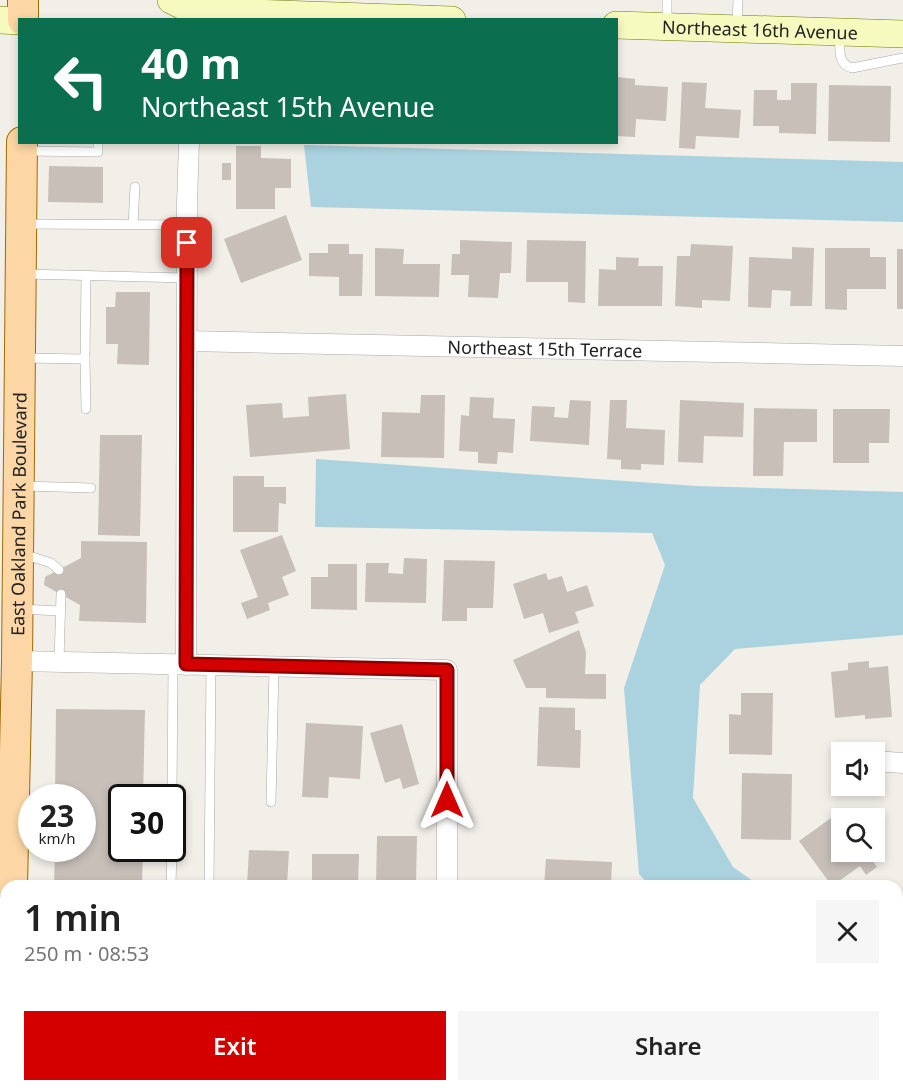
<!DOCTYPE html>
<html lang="en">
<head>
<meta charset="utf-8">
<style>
	:root { --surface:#fff; --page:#f6f6f6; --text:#222; --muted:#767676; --accent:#d40000 }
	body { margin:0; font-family:"Noto Sans",sans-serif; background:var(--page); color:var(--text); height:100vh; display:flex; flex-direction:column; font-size:22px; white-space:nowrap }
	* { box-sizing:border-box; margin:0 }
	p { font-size:20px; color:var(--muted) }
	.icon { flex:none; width:33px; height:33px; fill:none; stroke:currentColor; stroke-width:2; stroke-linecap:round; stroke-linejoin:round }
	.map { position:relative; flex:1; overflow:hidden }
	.side { position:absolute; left:0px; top:880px; width:903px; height:212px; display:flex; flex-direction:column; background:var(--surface); border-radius:18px 18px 0 0; box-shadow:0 3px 9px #0003 }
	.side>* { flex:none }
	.hud { position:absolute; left:18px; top:18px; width:600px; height:126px; border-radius:0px; box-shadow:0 3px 9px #0003; background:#0b6e4f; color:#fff; overflow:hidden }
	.buttons { position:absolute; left:831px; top:742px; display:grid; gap:12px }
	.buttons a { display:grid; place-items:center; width:54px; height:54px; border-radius:0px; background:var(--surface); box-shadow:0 3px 9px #0003; font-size:30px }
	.speed { position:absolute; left:18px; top:784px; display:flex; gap:12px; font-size:30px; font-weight:700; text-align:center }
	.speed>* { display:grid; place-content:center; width:78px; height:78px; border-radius:50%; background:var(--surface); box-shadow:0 3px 9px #0003; line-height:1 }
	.speed small { font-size:15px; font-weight:400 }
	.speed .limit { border:3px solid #111; border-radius:9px; background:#fff; color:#111 }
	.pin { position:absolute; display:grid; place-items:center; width:51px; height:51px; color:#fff; margin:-26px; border-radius:12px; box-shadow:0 3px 9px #0006 }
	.me { position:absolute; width:66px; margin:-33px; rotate:0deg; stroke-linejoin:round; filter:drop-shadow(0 0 4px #0008) }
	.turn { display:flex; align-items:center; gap:21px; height:126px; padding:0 24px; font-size:27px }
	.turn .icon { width:78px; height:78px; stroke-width:2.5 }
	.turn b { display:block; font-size:42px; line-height:51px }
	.round { display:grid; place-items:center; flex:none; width:63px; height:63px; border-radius:0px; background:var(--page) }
	.head { display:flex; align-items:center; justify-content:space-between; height:102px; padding:0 24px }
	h1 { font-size:36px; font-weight:600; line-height:45px }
	.primary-button { display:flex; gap:12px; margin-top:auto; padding:12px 24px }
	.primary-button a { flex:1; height:69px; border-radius:0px; background:var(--accent); color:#fff; font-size:24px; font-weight:600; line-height:69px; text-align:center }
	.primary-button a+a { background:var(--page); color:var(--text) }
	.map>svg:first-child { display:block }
	.water { fill:#aad3df }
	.building { fill:#c7bfb8 }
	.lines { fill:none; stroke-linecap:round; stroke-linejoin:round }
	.lane-casing { stroke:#a9a9a9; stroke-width:10 }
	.street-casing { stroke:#a9a9a9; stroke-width:21 }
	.secondary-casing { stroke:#707d05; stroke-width:28 }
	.primary-casing { stroke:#a06b00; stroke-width:32 }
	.lane { stroke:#fff; stroke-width:9 }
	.street { stroke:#fff; stroke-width:20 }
	.secondary { stroke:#f7fabf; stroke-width:27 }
	.primary { stroke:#fcd6a4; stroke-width:30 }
	.route-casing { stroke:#8a0000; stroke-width:15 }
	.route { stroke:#d40000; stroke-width:10 }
	.labels { text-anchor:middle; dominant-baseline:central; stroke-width:6; stroke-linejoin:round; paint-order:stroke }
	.street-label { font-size:18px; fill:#222; stroke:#fff }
</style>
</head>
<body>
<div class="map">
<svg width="903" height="1091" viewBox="0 0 903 1091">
	<rect width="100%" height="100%" fill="#f2efe9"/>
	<g class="water">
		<path d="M304,145l599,17v60l-592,-15z"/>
		<path d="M316,459l380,27 207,6v143l-168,14 -35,36 -7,113 40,69 27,19h-110l-11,-12 -15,-186 41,-123 -13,-32 -337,-6z"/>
		<path d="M897,949l6,8v134h-44v-5h38z"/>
	</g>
	<g class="building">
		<path d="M616,77l19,2v6l33,2 -2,34 -30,-2 -1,18 -19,-1z"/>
		<path d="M682,82l25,1 -2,25 36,2 -2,28 -43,-2 -1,13 -16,-1z"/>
		<path d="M791,83h26l-1,51 -37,-1v-7h-26l1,-36h23v10h14z"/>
		<path d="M829,85l62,1 -1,56 -62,-1z"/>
		<path d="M236,146h25v12l30,1v29h-16v21h-39z"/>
		<rect x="222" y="163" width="9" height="17"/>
		<path d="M49,166l54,1v36l-55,-1z"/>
		<path d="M286,215l16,45 -61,23 -17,-44z"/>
		<path d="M460,240l52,2 -1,31h-11l-2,25 -30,-1 1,-22h-18l1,-21h8z"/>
		<path d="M527,240l59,1 -1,62 -17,-1v-20h-42z"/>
		<path d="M328,244h21v10h14l-1,42h-23v-19l-30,-1v-23h19z"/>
		<path d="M691,244l42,2 -3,55 -28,-1v8l-27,-2 2,-50h13z"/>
		<path d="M792,247l22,1 -2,58h-22l1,-15 -19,-1 -1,18 -23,-1 1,-50 43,2z"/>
		<path d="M375,248l29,1 -1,15h37l-1,33 -64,-1z"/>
		<path d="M825,248h45v9h16v32h-39v21l-22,-1z"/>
		<rect x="897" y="249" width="6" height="60"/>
		<path d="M616,257l23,1 -1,8h25l-1,40h-64l1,-37 17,1z"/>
		<path d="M116,292h34l-1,73 -32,-1 1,-20h-12v-37h9z"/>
		<path d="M346,394l4,55 -100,8 -4,-52 36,-2 1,15 26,-2 -1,-19z"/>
		<path d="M421,395h24l-1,63 -63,-1 1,-45 38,1z"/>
		<path d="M470,397l24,1 -1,20 22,1 -2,34 -15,-1 -1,12 -19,-1v-11l-19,-1 2,-36 8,1z"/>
		<path d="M570,400l21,1 -2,44 -59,-4 2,-35 23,1 -1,10 14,1z"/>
		<path d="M610,400h17l-1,28 39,2 -1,35 -23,-1v6l-20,-1v-9l-14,-1z"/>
		<path d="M680,400l64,3 -1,34 -39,-1 -1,27 -25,-1z"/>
		<path d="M754,408l63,1v33h-33l-1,34h-30z"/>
		<path d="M833,409h57l-1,34h-20v20h-36z"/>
		<path d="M100,435h42l-2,101 -42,-1z"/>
		<path d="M233,476h31v11h22v17l-7,-1 -1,29h-45z"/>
		<path d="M282,535l14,36 -14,6 7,18 -21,8 2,7 -23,9 -6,-16 17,-6 -18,-47z"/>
		<path d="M81,541l66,1 -1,81 -67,-2 1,-16 -36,-20 1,-8 36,-19z"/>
		<path d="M404,558l23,1 -1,44 -61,-1 1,-39h23l-1,10 15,1z"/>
		<path d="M444,560l51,1 -2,47h-26v13h-25z"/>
		<path d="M328,564h29v46l-46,-1v-32h17z"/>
		<path d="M546,573l2,7 14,-4 5,16 20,-7 7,21 -19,6 4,11 -30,10 -6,-20 -19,6 -11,-35z"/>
		<path d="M579,630l7,22 -1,22h21v25l-60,-1v-10h-20l-13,-28z"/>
		<path d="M869,661v7l19,-2 4,51 -27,2v-4l-30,3 -4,-46 17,-2v-7z"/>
		<path d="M741,693h32l-1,62 -43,-1v-40l12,1z"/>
		<path d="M539,707l36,1v22h6l-1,38 -43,-2z"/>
		<path d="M56,709l89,1 -2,88h-21v51h21l-1,37h-88l1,-37h27v-51h-27z"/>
		<path d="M306,723l57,3 -3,53 -31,-2 -1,21 -26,-1z"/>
		<path d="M402,724l17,60 -16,5 -3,-11 -15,5 -15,-50z"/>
		<path d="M742,773l50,1 -1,66 -50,-1z"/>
		<path d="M838,813l4,5v34h24l11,15 -11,8 -6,-9 -28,20 -33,-45z"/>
		<path d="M377,836h40l-1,50h-40z"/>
		<path d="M249,850l40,1 -2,35h-40z"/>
		<path d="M312,854h47l-1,32h-46z"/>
		<path d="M546,859l66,3 -1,24h-67z"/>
		<rect x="61" y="1086" width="88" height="5"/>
		<path d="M787,1088l42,1v2h-42z"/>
	</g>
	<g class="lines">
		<defs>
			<g id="lane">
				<path d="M667,25v-25"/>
				<path d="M737,26l1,-26"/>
				<path d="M840,36c0,13 -3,28 12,32l51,-10"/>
				<path d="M27,151l71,1v-10"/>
				<path d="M24,224l163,1"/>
				<path d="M133,224l2,-37"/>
				<path d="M24,274l163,4"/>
				<path d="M25,358l60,1 1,-84"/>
				<path d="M85,359l1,50"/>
				<path d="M24,486l67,2"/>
				<path d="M23,554l28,9 8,7"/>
				<path d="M20,609l40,2"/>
				<path d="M59,662l2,-68"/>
				<path d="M172,798l1,-134"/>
				<path d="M271,802l3,-135"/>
				<path d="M171,886l1,-37"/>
				<path d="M209,886l2,-221"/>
				<path d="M169,1091v-5"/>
			</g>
			<g id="street">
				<path id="s1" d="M187,341l716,15"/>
				<path d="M17,661l430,9v216"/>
				<path d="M186,665l1,-462 2,-61"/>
				<path d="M874,761l29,2"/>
				<path d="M702,1091v-5"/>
			</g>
			<g id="secondary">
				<path d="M171,0l22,11 259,9"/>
				<path d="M0,20l20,1"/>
				<path id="s2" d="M616,25l287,9"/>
			</g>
			<g id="primary">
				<path d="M23,20v-20"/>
				<path id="s3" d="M12,886l5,-225 5,-519"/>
				<path d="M9,1091v-5"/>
			</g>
		</defs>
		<use href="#lane" class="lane-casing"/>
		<use href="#street" class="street-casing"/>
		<use href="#secondary" class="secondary-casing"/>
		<use href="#primary" class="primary-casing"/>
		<use href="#lane" class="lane"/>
		<use href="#street" class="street"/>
		<use href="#secondary" class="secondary"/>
		<use href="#primary" class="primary"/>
	</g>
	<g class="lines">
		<defs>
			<path id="route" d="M187,243l-1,421 261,6v130"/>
		</defs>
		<use href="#route" class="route-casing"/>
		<use href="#route" class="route"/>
	</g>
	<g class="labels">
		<g class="street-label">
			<text stroke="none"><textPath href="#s2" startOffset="144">Northeast 16th Avenue</textPath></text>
			<text stroke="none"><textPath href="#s1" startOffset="358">Northeast 15th Terrace</textPath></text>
			<text stroke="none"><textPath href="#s3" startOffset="372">East Oakland Park Boulevard</textPath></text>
		</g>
	</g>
</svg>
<div class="buttons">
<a><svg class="icon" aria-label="sound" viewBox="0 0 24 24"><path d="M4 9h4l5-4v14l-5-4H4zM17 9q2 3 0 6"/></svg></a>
<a><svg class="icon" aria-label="search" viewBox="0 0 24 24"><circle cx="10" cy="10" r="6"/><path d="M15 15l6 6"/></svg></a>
</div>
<div class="speed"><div>23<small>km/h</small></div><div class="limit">30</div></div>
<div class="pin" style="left:187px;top:243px;background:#d93025"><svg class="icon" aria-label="arrive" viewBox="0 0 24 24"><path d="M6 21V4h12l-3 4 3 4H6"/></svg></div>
<svg class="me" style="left:447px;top:800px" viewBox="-20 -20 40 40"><path d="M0-17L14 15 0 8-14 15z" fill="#d40000" stroke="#fff" stroke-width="4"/></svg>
<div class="hud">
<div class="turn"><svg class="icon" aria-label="left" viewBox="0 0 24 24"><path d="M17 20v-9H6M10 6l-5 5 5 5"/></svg><div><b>40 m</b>Northeast 15th Avenue</div></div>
</div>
<section class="side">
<div class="head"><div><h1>1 min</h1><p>250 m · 08:53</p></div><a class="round"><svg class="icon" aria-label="close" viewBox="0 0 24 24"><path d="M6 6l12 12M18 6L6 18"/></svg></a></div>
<div class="primary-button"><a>Exit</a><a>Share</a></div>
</section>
</div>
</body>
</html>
